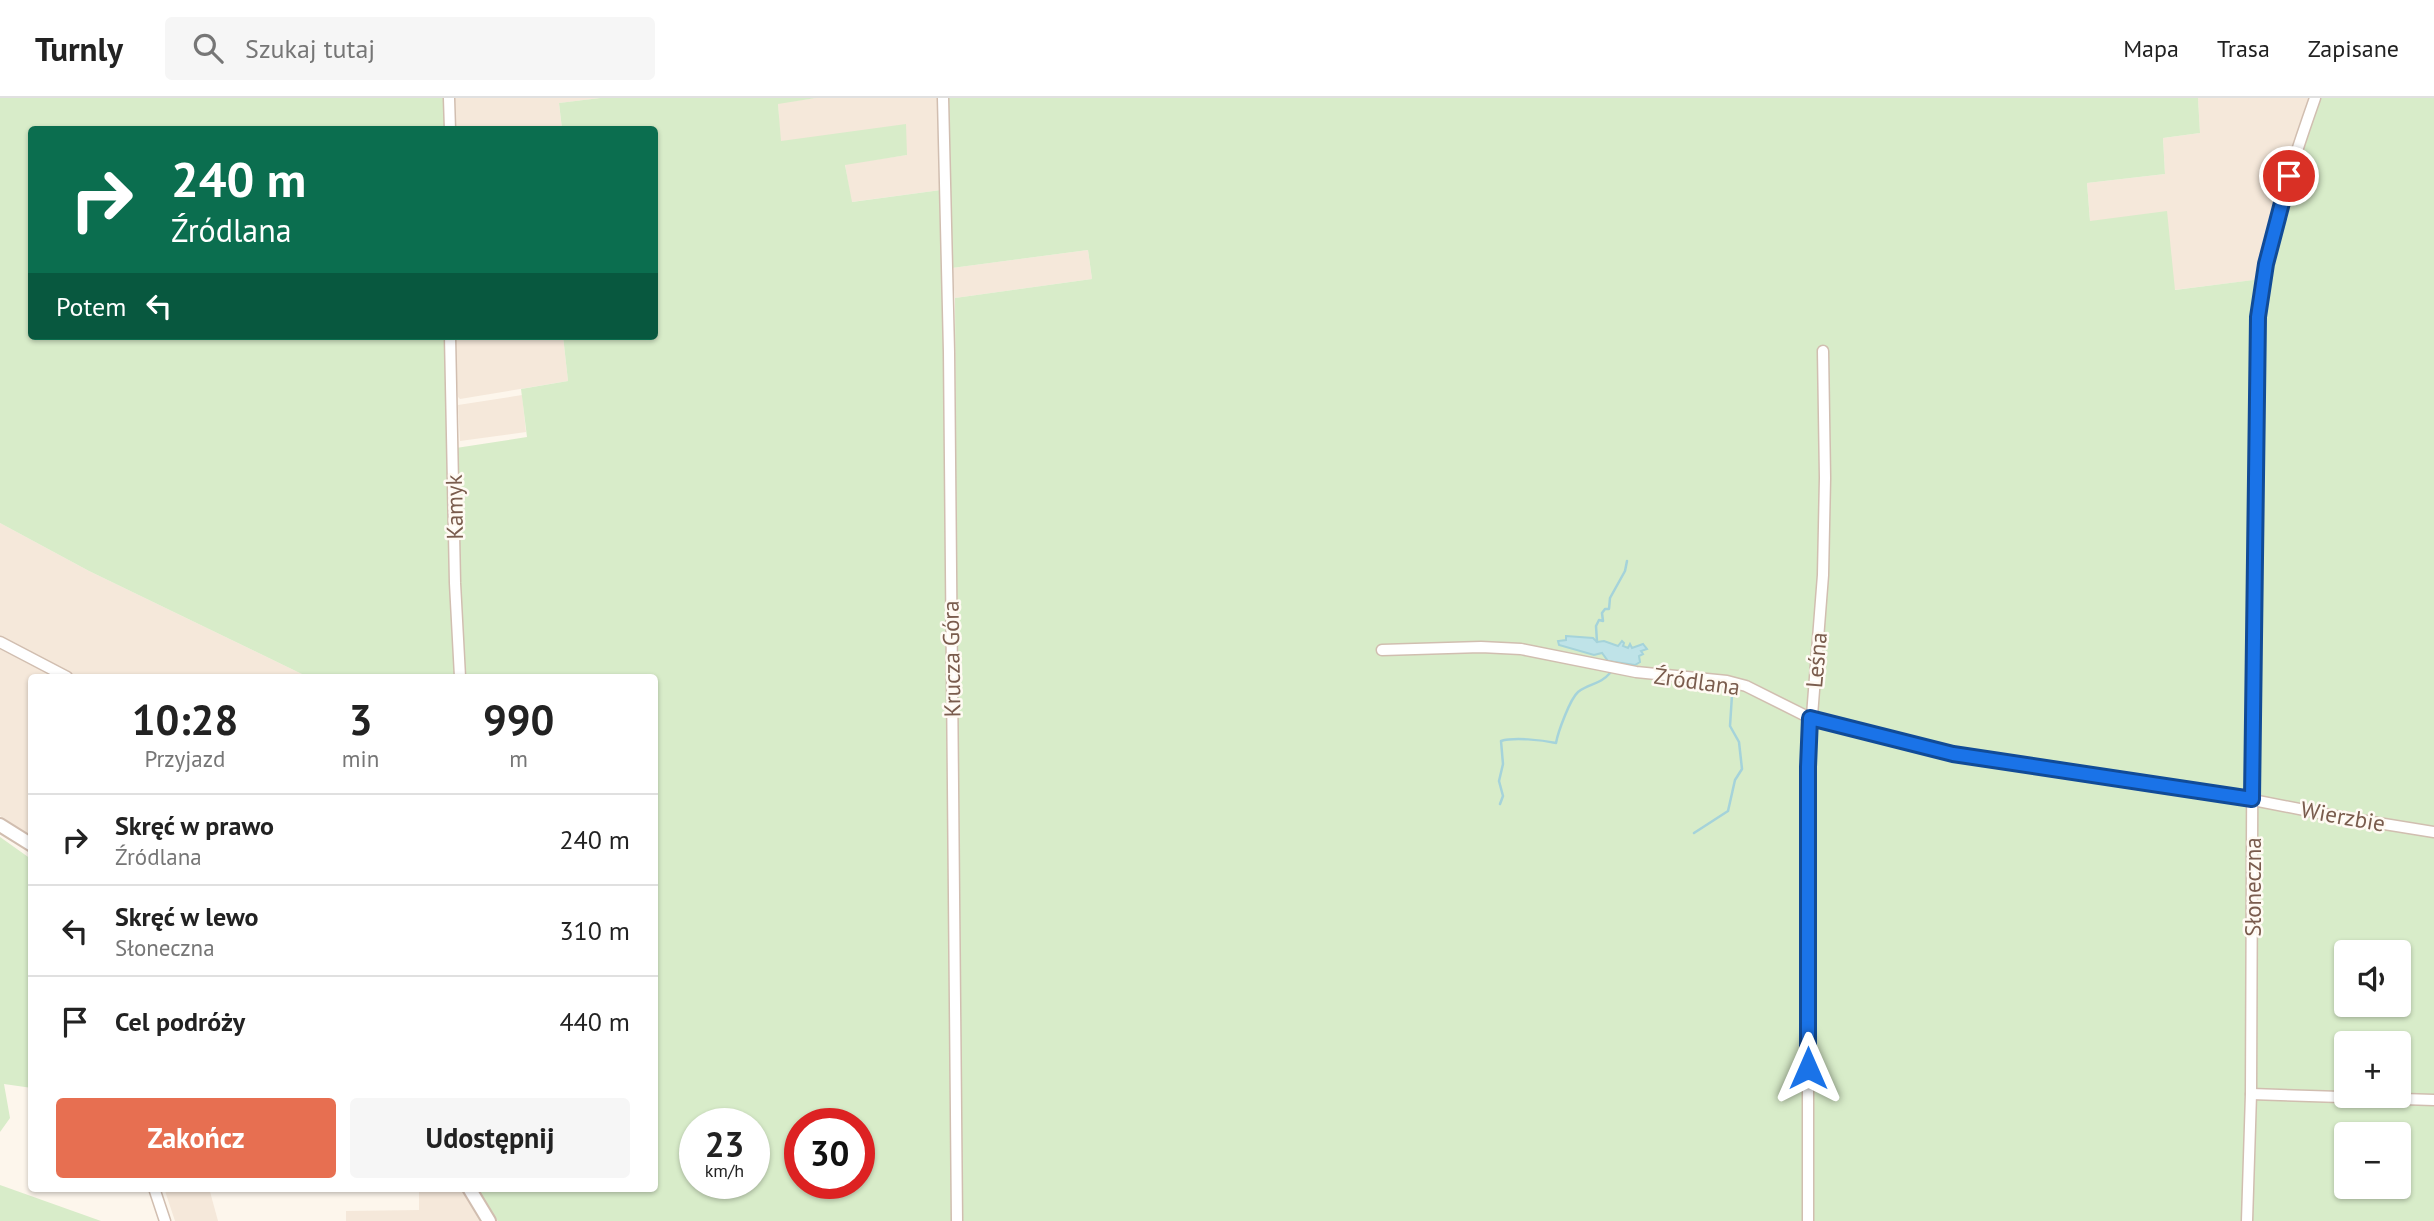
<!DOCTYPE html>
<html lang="pl">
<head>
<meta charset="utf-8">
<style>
	:root { --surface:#fff; --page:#f6f6f6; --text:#222; --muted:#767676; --line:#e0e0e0; --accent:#e76f51 }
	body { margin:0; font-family:"PT Sans",sans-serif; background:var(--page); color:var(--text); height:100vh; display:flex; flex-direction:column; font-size:26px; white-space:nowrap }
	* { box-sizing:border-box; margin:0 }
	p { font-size:23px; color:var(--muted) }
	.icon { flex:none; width:38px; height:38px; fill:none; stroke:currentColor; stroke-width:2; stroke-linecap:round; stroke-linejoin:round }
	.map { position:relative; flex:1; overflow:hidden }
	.sheet { position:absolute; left:28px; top:576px; width:630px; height:518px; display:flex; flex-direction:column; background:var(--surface); border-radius:7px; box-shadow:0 2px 5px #0004 }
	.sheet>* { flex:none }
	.banner { position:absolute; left:28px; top:28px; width:630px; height:214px; border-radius:7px; box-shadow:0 2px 5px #0004; background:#0b6e4f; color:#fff; overflow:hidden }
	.controls { position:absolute; left:2334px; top:842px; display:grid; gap:14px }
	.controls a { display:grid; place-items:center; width:77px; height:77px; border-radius:7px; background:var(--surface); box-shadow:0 2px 5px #0004; font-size:35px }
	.speed { position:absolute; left:679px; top:1010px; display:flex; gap:14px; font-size:35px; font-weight:700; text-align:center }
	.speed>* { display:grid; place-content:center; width:91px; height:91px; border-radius:50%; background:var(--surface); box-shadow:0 2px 5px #0004; line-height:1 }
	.speed small { font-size:18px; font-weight:400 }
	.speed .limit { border:10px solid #d22; background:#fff; color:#111 }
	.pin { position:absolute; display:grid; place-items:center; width:60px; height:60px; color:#fff; margin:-30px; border:4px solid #fff; border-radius:50%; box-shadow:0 2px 7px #0007 }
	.me { position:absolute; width:77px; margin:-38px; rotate:0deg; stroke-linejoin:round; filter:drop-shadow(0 0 5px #0008) }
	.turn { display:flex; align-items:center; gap:24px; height:147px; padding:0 28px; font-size:32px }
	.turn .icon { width:91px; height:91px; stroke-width:2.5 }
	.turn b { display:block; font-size:49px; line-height:60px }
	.then { display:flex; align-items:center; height:66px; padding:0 28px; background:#0003; gap:14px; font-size:26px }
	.eta { display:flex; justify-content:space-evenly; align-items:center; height:119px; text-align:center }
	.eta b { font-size:42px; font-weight:700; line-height:49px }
	.action { display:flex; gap:14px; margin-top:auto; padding:14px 28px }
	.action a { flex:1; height:80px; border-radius:7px; background:var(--accent); color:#fff; font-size:28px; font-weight:700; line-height:80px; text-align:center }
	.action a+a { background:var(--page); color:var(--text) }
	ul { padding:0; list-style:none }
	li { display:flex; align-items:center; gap:21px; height:91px; padding:0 28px; border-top:2px solid var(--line) }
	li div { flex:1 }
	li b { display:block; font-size:26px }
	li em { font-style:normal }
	header { display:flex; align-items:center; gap:42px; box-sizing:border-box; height:98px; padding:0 35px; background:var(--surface); border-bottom:2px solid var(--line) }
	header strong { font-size:33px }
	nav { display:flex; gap:38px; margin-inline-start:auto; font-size:24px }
	.search { width:490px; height:63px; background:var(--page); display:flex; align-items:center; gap:18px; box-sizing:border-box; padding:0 24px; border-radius:7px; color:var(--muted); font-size:26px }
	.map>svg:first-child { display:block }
	.residential { fill:#f5e8da }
	.green { fill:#d8ecc9; fill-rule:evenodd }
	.water { fill:#bfe3e8; stroke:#a5d3da; stroke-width:2 }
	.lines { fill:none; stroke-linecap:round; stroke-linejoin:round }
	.stream { stroke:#a5d3da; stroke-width:2.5 }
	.minor-casing { stroke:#d1beb0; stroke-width:13 }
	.tertiary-casing { stroke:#d1beb0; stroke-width:16 }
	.minor { stroke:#fff; stroke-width:10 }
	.tertiary { stroke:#fff; stroke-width:12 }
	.route-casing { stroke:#114b97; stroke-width:18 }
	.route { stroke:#1a73e8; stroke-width:12 }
	.labels { text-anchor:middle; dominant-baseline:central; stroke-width:5; stroke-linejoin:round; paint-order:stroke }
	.street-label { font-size:23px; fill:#7a5c4d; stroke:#fffaf3 }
</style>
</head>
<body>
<header>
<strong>Turnly</strong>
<div class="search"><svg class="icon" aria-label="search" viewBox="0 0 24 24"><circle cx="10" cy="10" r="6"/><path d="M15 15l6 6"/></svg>Szukaj tutaj</div>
<nav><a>Mapa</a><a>Trasa</a><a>Zapisane</a></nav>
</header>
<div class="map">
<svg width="2434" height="1123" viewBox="0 0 2434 1123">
	<rect width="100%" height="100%" fill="#fdf6ec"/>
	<g class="residential">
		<path d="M454,0h146l-41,5 3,27 -108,-1z"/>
		<path d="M816,0h123l2,92 -90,12 -6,-38 62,-9 -127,-14 -2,-38z"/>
		<path d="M2198,0h112l-48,181 -88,11 -84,-69 -3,-38 78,-9 -2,-36 37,-5z"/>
		<path d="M1088,152l4,29 -137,19 -3,-30z"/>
		<path d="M456,238h107l5,45 -108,18 -2,-2 -2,-27z"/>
		<path d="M522,297l4,37 -66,9 -2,-36z"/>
		<path d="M0,425l89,48 219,106h-276l-1,160 -31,-21z"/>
		<path d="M164,1090h45l9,33h-43z"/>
		<path d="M419,1090h126l-16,33h-183v-10l73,-1z"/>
	</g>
	<g class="green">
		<path d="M0,0h445l1,31 -414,1v206h415l9,341h-148l-219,-106 -89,-48z"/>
		<path d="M600,0h216l-38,6 3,37 125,-17 1,31 -62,10 7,37 89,-12 7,214 5,817h-455l-24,-33h180v-511h-189l-6,-87 -3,-142 71,-11 -6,-48 47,-8 -5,-45h91v-206l-29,-1 -1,-2 -15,3 -47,-1 -3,-26zM695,1026h59v59h-59zM800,1026h59v59h-59z"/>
		<path d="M946,0h1252l2,35 -37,5 2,36 -78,9 3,38 77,-10 8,79 86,-11 49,-181h124v1123h-1474l-5,-923 137,-19 -4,-29 -136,18zM2347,854h52v52h-52zM2347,945h52v53h-52zM2347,1036h52v52h-52z"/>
		<path d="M0,739l31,22 1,229 -28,-4 6,34 -10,14z"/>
		<path d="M0,1087l101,36h-101z"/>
	</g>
	<path class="water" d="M1566,538l27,2 4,4 7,-1 14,5 4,-5 2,2 -1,3 5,2 2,-4 2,4 11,-4 4,5 -6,2 2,3 -4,2 1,6 -5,3 -27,-4 -6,-8 -8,2 -35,-10 -1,-4 8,-1z"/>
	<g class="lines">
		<g class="stream">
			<path d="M1597,544l-1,-16 3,-6 4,1 -1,-8 3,-4h4l1,-11 15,-27 2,-10"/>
			<path d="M1500,706l3,-8 -4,-15 4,-17 -2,-23c13,-4 41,-1 55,2 2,-11 14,-44 22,-51 12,-9 22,-7 33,-20"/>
			<path d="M1694,735l34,-22 7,-31 7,-11 -3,-27 -9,-16 2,-31"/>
		</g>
		<defs>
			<g id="minor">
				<path d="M449,0l1,32"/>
				<path d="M943,0l6,254 8,869"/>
				<path d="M450,238l5,247 5,94"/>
				<path d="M0,544l67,35"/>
				<path d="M1382,552l99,-3 40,2 115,23 91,9 19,5 64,32 143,36 254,37 128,25 99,16"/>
				<path d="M2251,996l183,6"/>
				<path d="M154,1090l11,33"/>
				<path d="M1808,1123v-454l15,-192 2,-97 -2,-127"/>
				<path d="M2247,1123l4,-127 2,-489 5,-288c8,-75 32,-148 57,-219"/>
			</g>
			<g id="tertiary">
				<path d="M0,727l32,20"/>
				<path d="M469,1090l20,33"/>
			</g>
		</defs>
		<use href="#minor" class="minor-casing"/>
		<use href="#tertiary" class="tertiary-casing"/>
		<use href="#minor" class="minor"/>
		<use href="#tertiary" class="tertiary"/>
	</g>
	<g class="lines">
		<defs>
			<path id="route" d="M1808,970v-301l2,-49 143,36 299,45 6,-482 8,-53 23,-88"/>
		</defs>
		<use href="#route" class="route-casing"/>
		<use href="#route" class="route"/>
	</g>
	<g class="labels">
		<g class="street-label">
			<text transform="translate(454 409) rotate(-91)">Kamyk</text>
			<text transform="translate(951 561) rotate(-91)">Krucza Góra</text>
			<text transform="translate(1816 562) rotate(-85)">Leśna</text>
			<text transform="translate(1697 583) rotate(8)">Źródlana</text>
			<text transform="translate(2343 718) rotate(10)">Wierzbie</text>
			<text transform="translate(2252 789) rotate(-90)">Słoneczna</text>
		</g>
	</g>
</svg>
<div class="controls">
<a><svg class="icon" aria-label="sound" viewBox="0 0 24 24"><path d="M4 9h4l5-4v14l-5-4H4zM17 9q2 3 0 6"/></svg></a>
<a>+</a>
<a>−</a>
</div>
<div class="speed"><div>23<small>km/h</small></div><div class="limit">30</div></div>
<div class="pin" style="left:2289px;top:78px;background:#d93025"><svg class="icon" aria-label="arrive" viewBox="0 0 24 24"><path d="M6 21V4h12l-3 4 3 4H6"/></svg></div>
<svg class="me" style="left:1808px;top:970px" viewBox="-20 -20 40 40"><path d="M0-17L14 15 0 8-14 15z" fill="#1a73e8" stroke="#fff" stroke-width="4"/></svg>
<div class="banner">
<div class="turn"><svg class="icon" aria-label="right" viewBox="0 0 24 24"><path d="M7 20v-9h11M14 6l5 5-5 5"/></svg><div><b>240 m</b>Źródlana</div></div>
<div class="then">Potem<svg class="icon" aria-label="left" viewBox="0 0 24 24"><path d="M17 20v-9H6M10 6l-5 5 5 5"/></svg></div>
</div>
<section class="sheet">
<div class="eta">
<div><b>10:28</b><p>Przyjazd</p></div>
<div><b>3</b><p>min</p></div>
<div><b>990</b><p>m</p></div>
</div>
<ul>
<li><svg class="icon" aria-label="right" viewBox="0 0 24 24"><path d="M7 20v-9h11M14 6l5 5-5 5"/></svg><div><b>Skręć w prawo</b><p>Źródlana</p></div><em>240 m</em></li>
<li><svg class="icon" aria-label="left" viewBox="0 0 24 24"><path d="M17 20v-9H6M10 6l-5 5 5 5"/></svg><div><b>Skręć w lewo</b><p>Słoneczna</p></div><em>310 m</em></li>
<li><svg class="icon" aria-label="arrive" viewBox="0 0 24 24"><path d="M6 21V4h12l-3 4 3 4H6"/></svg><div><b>Cel podróży</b></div><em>440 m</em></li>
</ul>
<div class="action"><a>Zakończ</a><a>Udostępnij</a></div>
</section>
</div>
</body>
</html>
